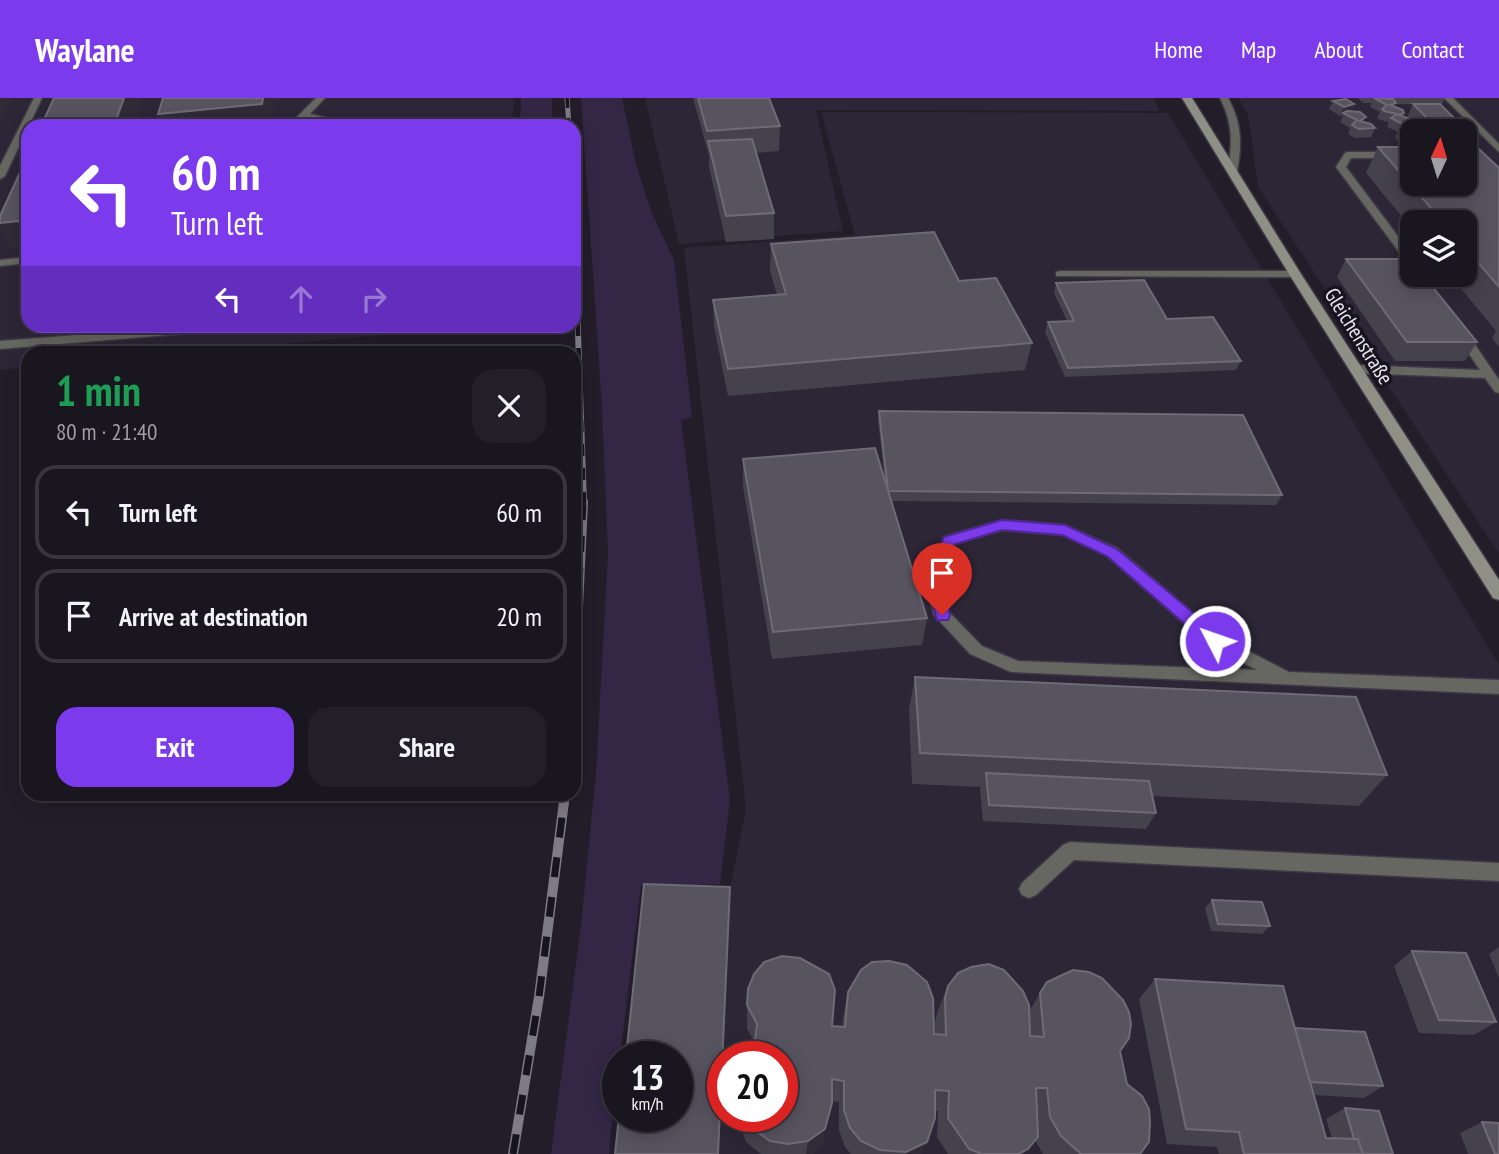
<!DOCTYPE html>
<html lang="en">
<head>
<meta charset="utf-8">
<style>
	:root { --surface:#1a161f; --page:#231f28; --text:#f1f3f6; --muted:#9f9fa4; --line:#38353d; --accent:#7c3aed }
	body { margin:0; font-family:"PT Sans Narrow",sans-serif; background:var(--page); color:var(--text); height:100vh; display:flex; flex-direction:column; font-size:26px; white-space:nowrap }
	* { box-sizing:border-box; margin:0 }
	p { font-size:23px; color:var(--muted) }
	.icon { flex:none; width:38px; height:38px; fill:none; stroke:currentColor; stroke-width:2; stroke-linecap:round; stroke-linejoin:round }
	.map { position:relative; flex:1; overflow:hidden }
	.panel { position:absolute; left:21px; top:248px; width:560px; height:455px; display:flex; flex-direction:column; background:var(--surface); border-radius:21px; box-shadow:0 4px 18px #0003,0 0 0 2px var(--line) }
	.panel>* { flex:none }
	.hud { position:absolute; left:21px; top:21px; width:560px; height:214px; border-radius:21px; box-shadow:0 4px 18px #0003,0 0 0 2px var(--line); background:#7c3aed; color:#fff; overflow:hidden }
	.needle { width:46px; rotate:4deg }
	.tools { position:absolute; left:1400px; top:21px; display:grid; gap:14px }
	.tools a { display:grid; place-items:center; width:77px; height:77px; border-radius:14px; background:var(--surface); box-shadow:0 4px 18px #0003,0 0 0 2px var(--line); font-size:35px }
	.speed { position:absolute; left:602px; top:943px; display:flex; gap:14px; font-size:35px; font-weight:700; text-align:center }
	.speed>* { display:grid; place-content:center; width:91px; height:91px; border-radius:50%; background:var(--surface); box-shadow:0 4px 18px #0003,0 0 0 2px var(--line); line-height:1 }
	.speed small { font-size:18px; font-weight:400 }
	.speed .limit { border:10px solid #d22; background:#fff; color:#111 }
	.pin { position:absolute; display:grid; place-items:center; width:60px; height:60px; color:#fff; margin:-72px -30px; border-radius:50% 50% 50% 0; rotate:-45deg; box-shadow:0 0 7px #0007 }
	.pin .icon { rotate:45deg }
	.me { position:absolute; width:77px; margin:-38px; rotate:311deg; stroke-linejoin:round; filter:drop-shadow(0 0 5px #0008) }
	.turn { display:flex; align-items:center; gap:24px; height:147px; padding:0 35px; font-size:32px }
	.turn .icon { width:91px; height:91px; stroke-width:2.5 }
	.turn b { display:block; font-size:49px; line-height:60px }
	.lanes { display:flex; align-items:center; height:66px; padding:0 35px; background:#0003; justify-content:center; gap:35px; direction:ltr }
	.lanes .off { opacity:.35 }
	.round { display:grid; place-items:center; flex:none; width:74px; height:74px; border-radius:21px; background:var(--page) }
	.overview { display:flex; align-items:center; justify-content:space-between; height:119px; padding:0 35px }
	h1 { font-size:42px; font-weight:800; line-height:52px; color:#1e9e55 }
	.cta { display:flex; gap:14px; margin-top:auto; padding:14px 35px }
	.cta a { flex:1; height:80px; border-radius:21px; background:var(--accent); color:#fff; font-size:28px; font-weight:800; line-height:80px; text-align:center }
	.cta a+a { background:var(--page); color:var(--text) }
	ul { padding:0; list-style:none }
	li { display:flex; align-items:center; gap:21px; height:94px; margin:0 14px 10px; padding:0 21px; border:4px solid var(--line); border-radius:21px }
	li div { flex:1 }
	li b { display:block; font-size:26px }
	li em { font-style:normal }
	header { display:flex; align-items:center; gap:42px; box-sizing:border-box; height:98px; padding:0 35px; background:var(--accent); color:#fff }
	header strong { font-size:33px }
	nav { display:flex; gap:38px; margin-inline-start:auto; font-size:24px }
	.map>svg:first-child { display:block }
	.built { fill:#2c2637; fill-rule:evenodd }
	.green { fill:#332745 }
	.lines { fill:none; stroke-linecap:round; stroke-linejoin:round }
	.lane-casing { stroke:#3e3945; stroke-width:3 }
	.secondary-casing { stroke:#3e3945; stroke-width:3 }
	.lane { fill:#666761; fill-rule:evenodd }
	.secondary { fill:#8e9086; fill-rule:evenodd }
	.rail-far3-casing { stroke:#7f7b86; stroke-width:5 }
	.rail-far2-casing { stroke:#7f7b86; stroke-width:6 }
	.rail-far1-casing { stroke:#7f7b86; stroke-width:8 }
	.rail-casing { stroke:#7f7b86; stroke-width:10 }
	.rail-far3 { stroke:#18141f; stroke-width:3.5; stroke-dasharray:10; stroke-linecap:butt }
	.rail-far2 { stroke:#18141f; stroke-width:4.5; stroke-dasharray:12; stroke-linecap:butt }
	.rail-far1 { stroke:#18141f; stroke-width:5; stroke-dasharray:16; stroke-linecap:butt }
	.rail { stroke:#18141f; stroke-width:7; stroke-dasharray:20; stroke-linecap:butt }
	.wall { fill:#45414d }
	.shaded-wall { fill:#302b37 }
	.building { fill:#57535f; stroke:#6e6a76; stroke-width:2 }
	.route { fill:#7c3aed; stroke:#51269a; stroke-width:2 }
	.labels { text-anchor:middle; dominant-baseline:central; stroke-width:7; stroke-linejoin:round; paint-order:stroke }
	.far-street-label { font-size:21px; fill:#eae8f0; stroke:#18141f }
</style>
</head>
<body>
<header>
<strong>Waylane</strong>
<nav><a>Home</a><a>Map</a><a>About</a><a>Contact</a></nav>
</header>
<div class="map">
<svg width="1499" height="1056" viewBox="0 0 1499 1056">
	<rect width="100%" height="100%" fill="#221d29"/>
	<g class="built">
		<path d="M0,0h514l-2,28h-484v200h458l-306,27 -152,1v13l-28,3z"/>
		<path d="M645,0h509l5,13 -343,-1 27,121 -164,13z"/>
		<path d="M1238,0h261v456l-241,-367 -10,-73zM1412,33h53v53h-53zM1412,124h53v53h-53z"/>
		<path d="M821,14l347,1 331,552v489h-884l4,-37 58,-1v-59h-52l18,-166 87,-3 16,-79 -62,-561 171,-13zM723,959h59v59h-59z"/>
	</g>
	<g class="green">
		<path d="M521,0h31v28h-32z"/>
		<path d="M581,0h41l14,66 15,47 23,49 18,157 -11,3 49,380 -10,84 -79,2 -21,171h-2l-9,97h-58l30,-229 15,-152 12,-219 -6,-147z"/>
	</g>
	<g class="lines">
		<defs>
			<g id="lane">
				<path d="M34,0h8l-37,78 -5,3v-13z"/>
				<path d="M316,0h9l-15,16 22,5 9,7h-11l-25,-7 -7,7h-10z"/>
				<path d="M1220,0h8c14,25 14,47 9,74l-5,3 -5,-3c6,-27 6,-49 -7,-74z"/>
				<path d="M1444,0h9l46,46v8z"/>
				<path d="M1412,54v6h-61l-5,9 66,88v10l-4,-1 -72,-97 9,-14 3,-1z"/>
				<path d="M28,159v6l-28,3v-6z"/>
				<path d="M1060,173h235l6,3 -6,3 -239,-1v-4z"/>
				<path d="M191,228h43l-6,4 -228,19v-8z"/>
				<path d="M1461,231l4,1 34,50v13l-4,-1 -10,-14 -130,-5 -6,-4 6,-4 125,5 -25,-37z"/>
				<path d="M1002,422l63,5 52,23 104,89 68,35 210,8v14l-488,-22 -41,-18 -36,-39 -9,-35 19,-43zM1002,432l61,5 44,21 102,89 48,25 -239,-9 -36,-15 -33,-34 -8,-32 14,-36z"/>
				<path d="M1070,744l429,21v18l-425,-21 -38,35 -7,3 -7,-3 -3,-6 3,-6 41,-38z"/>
			</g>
			<path id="secondary" d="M1182,0h10l109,176 198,306v20l-6,-2 -204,-324z"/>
		</defs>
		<use href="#lane" class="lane-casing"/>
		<use href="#secondary" class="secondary-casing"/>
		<use href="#lane" class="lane"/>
		<use href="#secondary" class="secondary"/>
		<defs>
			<g id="rail-far3">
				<path d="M567,0l2,28"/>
				<path d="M574,138l2,41"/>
			</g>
			<path id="rail-far2" d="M576,178l8,228"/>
			<path id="rail-far1" d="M574,614l10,-210"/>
			<path id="rail" d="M513,1056l26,-157 26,-203"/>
		</defs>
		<use href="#rail-far3" class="rail-far3-casing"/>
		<use href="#rail-far2" class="rail-far2-casing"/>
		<use href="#rail-far1" class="rail-far1-casing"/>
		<use href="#rail" class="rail-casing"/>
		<use href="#rail-far3" class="rail-far3"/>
		<use href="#rail-far2" class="rail-far2"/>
		<use href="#rail-far1" class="rail-far1"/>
		<use href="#rail" class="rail"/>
	</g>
	<g class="wall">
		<path d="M693,0h76l11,28 -1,25 -23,2 18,60v26l-48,3 -17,-75v-11z"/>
		<path d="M1358,0h87l-3,6h-47l-1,3 10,6 -1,3 4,2 6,-14 53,26 -1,2v-1h-53v11l-4,1 -11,-3 -2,-3 3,-5 -11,-5 2,-5 -9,-2 -3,-2 3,-6 -10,-5 2,-4h-9z"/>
		<path d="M1333,3l21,3 -3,8 12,10 12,6 -4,9 -16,1 -7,-4 2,-6 -10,-6 3,-7 -3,1 -11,-7z"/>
		<path d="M1378,49l120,20 1,-2v182l-7,-9 4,-7 -46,-56h15v-53h-53v7l-46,-56z"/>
		<path d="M771,146l188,37 73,62 -7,27 -297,26 -14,-69 -1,-27 64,-5 -7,-24z"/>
		<path d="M1346,161l131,83 -12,19h-70l-58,-84z"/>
		<path d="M1056,185l111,36 74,42 -5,9 -171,7 -20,-45 3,-10 19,-1 -13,-28z"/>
		<path d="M879,313l403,84 -6,10 -385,-4 36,117 -5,27 -150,14 -29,-172v-28l142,22 -7,-60z"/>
		<path d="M915,579l472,98 -28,31 -207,-10 4,17 -10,16 -163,-8 -3,-30 1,-4 -69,-3 -3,-75z"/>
		<path d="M1212,802l58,26 -8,8 -51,-3 -6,-23z"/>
		<path d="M1499,849v31l-10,-24z"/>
		<path d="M1412,853l84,71 -22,13 -55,-2 -25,-67z"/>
		<path d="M1155,881l228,107 -19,12 -50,-3 12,43h6l-6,-19 19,-11 48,46h-174l-2,-7 -50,-3 -28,-145z"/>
		<path d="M1047,884l73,69 20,103h-97l-8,-14 -12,14h-75l-11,-17 1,-26h-3l-8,31 -7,12h-69l-6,-7 -6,-17v-28l-7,-1 -11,47 -9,6h-51l-15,-12 -4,-11v-15h40l-27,-73 -8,-14v-24l85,21 10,1 1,-10 5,-25 87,42v-12l3,-12 10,-24 81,25z"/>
		<path d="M1482,1024l17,32h-31l-8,-21z"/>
	</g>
	<g class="shaded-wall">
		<path d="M0,0h12l-12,23z"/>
		<path d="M124,0h19l-9,28h-20z"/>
		<path d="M261,0h20v2l-9,1 2,4 -3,21h-108l-5,-12z"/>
		<path d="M1354,6l-3,8 -8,1 -3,3 4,-9z"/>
		<path d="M1412,36v8l-4,1z"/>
		<path d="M28,122v28l-15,2 -13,-22v-5z"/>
		<path d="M730,789l-11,267h-1z"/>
		<path d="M832,1005l-11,45 -9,6h-6l2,-13z"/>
		<path d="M927,1044l-7,12h-15l1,-2z"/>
	</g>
	<g class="building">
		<path d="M54,0h70l-10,28h-73z"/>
		<path d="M163,0h100l-1,6 -104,10z"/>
		<path d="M698,0h71l11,28 -73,5z"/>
		<path d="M1374,0l19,1 3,4 -6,2 13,5 1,3 -5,2 14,5 1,2 -6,3 12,3 2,3h-10v3l-10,-3 -2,-3 4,-3 -13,-7 6,-4 -13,-3 -2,-2 5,-4z"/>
		<path d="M1346,1l8,5 -10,3 -11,-6z"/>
		<path d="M1413,6h27l26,26 -28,-1z"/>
		<path d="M1347,13l13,1 6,5 -6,4 11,3 4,4 -16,1 -7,-4 5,-5 -14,-7z"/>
		<path d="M752,41l22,74 -48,3 -18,-75z"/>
		<path d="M1378,49h34v37h53v-36h13l21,20v119l-34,-40v-25h-22z"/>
		<path d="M28,57v65l-28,3v-7z"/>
		<path d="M934,134l25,49 37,-3 36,65 -304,26 -15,-69 73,-6 -15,-50z"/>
		<path d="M1346,161h64l2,3v13h11l54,67h-70z"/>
		<path d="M1144,182l23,39 46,-2 28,44 -173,7 -20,-46 26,-1 -18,-38z"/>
		<path d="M879,313l364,4 39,80 -394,-4z"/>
		<path d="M875,350l52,170 -154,14 -30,-173z"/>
		<path d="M915,579l441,20 31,78 -467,-22z"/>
		<path d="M986,675l163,8 7,32 -167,-8z"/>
		<path d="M644,786l86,3 -12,267h-103l4,-38h58v-59h-51z"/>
		<path d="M1212,802l50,2 8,24 -52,-2z"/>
		<path d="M1412,853l54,2 30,69 -57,-2z"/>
		<path d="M782,858l18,2 29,16 6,16 -3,36 13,1 3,-35 13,-22 11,-8 17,-1 18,4 20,17 6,16 1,36 12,1 -1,-37 3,-12 10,-13 13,-6 18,-3 15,6 19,21 6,14 1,31 14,1 -4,-44 7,-11 26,-12 16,2 13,6 21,22 6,12 2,12 -2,14 -9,13 7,33 15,12 7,13 1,13 -1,20 -9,12h-59l-20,-18 -11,-19 -3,-29h-11l2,49 -10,12 -10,5h-36l-13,-5 -21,-31 1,-27 -14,-1v28l-8,24 -21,10 -26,-2 -19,-9 -11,-13 -6,-18v-29l-12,-2v24l-7,26 -17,12 -20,3 -18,-3 -25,-18 -2,-7h39v-59h-29l4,-33 -10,-19 1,-16 6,-15 10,-12z"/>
		<path d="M1155,881l128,7 43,152 32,1 5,15h-119l-5,-22 -53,-3z"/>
		<path d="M1295,930l70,4 18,54 -73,-4z"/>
		<path d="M1345,1010l34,3 14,43h-30l-5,-15h-4z"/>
		<path d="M1482,1024l17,1v31h-4z"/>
	</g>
	<path class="route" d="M1002,422l63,5 52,24 104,87 2,5 -2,4h-12l-102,-89 -45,-21 -60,-5 -47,14 -14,36 9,35 -2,5h-11l-11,-40 18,-43z"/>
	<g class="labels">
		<g class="far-street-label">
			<text transform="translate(1359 238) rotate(58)">Gleichenstraße</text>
		</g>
	</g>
</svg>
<div class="tools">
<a><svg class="needle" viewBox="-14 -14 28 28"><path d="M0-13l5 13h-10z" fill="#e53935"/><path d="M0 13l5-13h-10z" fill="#9f9fa4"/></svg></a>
<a><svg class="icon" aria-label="layers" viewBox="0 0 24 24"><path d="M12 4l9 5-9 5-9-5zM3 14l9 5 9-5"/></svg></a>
</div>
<div class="speed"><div>13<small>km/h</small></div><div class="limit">20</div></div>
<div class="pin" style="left:942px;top:517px;background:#d93025"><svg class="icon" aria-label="arrive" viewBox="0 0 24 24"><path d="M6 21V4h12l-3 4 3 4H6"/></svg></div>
<svg class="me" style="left:1215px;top:543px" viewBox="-20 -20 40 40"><circle r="17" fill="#7c3aed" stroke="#fff" stroke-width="3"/><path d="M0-11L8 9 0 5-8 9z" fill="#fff"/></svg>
<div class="hud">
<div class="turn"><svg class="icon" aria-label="left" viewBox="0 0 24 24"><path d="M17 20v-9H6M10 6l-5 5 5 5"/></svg><div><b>60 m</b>Turn left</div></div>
<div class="lanes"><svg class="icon" aria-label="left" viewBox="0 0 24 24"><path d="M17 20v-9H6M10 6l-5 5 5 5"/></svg><svg class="icon off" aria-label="ahead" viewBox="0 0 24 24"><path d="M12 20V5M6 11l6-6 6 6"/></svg><svg class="icon off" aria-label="right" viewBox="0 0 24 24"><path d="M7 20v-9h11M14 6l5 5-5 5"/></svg></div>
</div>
<section class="panel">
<div class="overview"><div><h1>1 min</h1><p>80 m · 21:40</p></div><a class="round"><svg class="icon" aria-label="close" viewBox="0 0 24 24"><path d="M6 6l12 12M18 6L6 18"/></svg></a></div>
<ul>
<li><svg class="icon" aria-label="left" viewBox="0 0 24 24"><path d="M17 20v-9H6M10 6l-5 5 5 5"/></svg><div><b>Turn left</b></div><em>60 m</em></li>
<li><svg class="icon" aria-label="arrive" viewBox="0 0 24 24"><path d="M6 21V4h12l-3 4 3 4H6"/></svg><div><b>Arrive at destination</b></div><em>20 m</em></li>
</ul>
<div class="cta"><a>Exit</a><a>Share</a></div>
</section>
</div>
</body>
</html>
